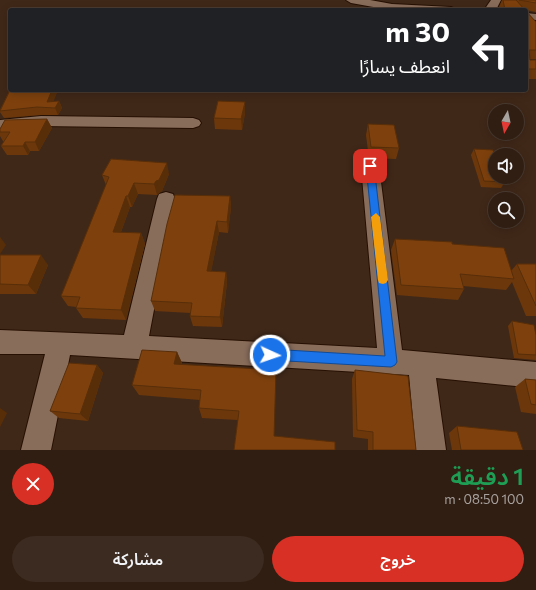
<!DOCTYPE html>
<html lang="ar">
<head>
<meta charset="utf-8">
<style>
	:root { --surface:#301e12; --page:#3c2b20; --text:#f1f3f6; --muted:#a8a29f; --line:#4b3c32; --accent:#d93025 }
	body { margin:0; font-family:Commissioner,"Noto Sans Arabic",sans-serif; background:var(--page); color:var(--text); direction:rtl; height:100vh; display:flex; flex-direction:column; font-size:15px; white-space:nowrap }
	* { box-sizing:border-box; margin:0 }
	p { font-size:13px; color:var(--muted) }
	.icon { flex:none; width:22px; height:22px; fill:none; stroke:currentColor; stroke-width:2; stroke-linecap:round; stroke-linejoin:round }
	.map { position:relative; height:450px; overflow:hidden; direction:ltr }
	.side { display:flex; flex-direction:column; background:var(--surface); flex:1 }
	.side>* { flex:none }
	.hud { position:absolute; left:8px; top:8px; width:520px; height:84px; border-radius:4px; box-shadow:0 2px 10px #0003,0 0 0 1px var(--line); direction:rtl; background:#202124; color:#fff; overflow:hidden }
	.needle { width:26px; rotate:189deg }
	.tools { position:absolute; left:488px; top:104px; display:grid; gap:8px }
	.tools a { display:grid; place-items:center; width:36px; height:36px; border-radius:50%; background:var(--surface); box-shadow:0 2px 10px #0003,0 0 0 1px var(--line); font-size:20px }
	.pin { position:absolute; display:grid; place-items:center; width:34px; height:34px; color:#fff; margin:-17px; border-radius:8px; box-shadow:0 2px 6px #0006 }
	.me { position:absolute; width:44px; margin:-22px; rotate:93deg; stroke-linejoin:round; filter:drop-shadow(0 0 3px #0008) }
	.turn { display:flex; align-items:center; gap:14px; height:84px; padding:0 12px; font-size:18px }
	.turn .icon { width:52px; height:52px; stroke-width:2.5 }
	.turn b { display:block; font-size:28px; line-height:34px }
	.round { display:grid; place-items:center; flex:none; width:42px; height:42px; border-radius:21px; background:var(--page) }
	.headline { display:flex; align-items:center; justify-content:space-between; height:68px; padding:0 12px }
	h1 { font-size:24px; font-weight:600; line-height:30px; color:#1e9e55 }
	.cta { display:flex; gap:8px; margin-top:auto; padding:8px 12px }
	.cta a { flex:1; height:46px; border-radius:24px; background:var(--accent); color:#fff; font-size:16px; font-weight:600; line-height:46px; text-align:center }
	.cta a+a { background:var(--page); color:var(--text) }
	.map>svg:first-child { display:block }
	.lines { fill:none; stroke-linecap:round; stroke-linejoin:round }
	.minor-casing { stroke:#261002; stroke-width:2 }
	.minor { fill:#896d5b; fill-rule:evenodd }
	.wall { fill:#6c380b }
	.shaded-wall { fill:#582e09 }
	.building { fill:#7e410d; stroke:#582e09 }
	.route { fill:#1a73e8; stroke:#114b97 }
	.slow { fill:#f59e0b }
</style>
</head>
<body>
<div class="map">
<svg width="536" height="450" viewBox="0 0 536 450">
	<rect width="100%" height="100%" fill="#402818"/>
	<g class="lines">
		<defs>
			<g id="minor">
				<path d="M346,0h24l22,4 59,3 6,3h-67l-39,-7z"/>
				<path d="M491,0h10l-5,10h-12z"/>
				<path d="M526,13l10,1v6l-10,-1z"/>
				<path d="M41,116l152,2 6,2 2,3 -2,3 -6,2 -152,-2 -33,2 -2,3 -6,2v-13z"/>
				<path d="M370,160l6,2 3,4 23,184 134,12v26l-100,-10 10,72h-30l-7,-75 -339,-20 -19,95h-30l24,-96h-45v-24l124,5 33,-136 2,-5 7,-2 7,2 2,5 -26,137 228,12 -16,-182 3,-4z"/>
			</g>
		</defs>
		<use href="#minor" class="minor-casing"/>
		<use href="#minor" class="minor"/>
	</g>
	<g class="wall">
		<path d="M502,0h34v12l-10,-2h-26l-1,-3z"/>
		<path d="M526,11l10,11v37h-7l1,1h6v19h-10z"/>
		<path d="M10,90h48l-5,11h6l3,7 -4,7h-17l-37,3 -4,-6v-2z"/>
		<path d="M245,102v11l-3,17 -27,-1 -1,-11z"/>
		<path d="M47,119l5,9 -13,23h-9l-2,4h-21l-6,-9 3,-5h-1l-3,-5v-7z"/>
		<path d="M368,124l31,24 -3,11 -27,-1 -3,-23z"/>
		<path d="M474,149l31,33 -4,6 -20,-1 -10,-32z"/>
		<path d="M169,174l-7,17 -3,2 -2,2 -19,-1 -6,13h-2l-9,25 20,1 4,11 -19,76 -43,-2 -7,-10 1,-1 -9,-1 -7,-10 45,-111 -4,-10z"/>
		<path d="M230,196l1,11 -3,26 -9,-1 -8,39 15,1 1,10 -5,45 -29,-1 -3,-10 1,-3 -36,-2 -4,-10z"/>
		<path d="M395,239l57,5 59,27 6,-7h19v52h-10l-14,-34 -6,8 -43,-4 1,3 -6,11 -61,-5 -6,-45z"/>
		<path d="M0,255l48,10 -12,29h-36z"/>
		<path d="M512,321l24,14v25l-22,-2 -6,-32z"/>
		<path d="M177,352l5,11 -1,2 95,5 -42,80 4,-30 -36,-2 -3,-10 1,-8 -61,-5 -7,-10z"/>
		<path d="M97,365l6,8 -15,48 -29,-3 -9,-7z"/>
		<path d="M355,370l61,80h-48v-11l-15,-2 -1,-58z"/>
		<path d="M525,379l11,1v34l-15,-2 -6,-25z"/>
		<path d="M457,426l66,24h-71l-3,-17z"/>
	</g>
	<g class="shaded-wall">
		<path d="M52,90h6l-7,18 -4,-6z"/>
		<path d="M59,101l3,7 -4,7 -3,-7z"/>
		<path d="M245,102v11l-3,17 -1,-11z"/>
		<path d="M47,119l5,9 -13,23 -4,-9z"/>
		<path d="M25,142l5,9 -2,4 -5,-9z"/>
		<path d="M167,163l2,11 -7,17 -3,2 -2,2 -3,-11z"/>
		<path d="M134,183l4,11 -6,13 -4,-11z"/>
		<path d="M126,196l4,11 -13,36 -4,-11z"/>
		<path d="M230,196l1,11 -3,26 -1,-11z"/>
		<path d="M217,221l2,11 -10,50 -2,-11z"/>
		<path d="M141,233l4,11 -19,76 -5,-10z"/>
		<path d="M0,237l6,8 -6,9z"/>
		<path d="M41,255l7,10 -12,29 -8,-9z"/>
		<path d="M226,272l1,10 -5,45 -2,-10z"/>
		<path d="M177,352l5,11 -3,12 -5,-11z"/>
		<path d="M97,365l6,8 -15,48 -8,-7z"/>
		<path d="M0,408l7,5 -7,14z"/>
	</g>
	<g class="building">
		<path d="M503,0h13l9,10h-20z"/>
		<path d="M519,0h17v3z"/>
		<path d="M526,11l10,11v28h-7l1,10h6v9h-10z"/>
		<path d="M10,90h42l-5,12 12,-1 -4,7 -18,-1 -37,4z"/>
		<path d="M218,101l27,1 -4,17 -27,-1z"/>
		<path d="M47,119l-12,23h-10l-2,4h-22l9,-14h-10v-3l5,-9z"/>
		<path d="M368,124l26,1 5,23 -28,-1z"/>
		<path d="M474,149l19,1 2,6v21h8l2,5 -21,-1z"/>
		<path d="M111,159l56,4 -8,17 -3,1 -2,3 -20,-1 -6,13h-2l-13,36 28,1 -20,77 -45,-2 4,-11 -19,-1 48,-119 -7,-2z"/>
		<path d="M175,195l55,1 -3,26 -10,-1 -10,50 19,1 -6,45 -30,-1 2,-13 -41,-2 16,-77z"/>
		<path d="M395,239l57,3v2l52,4 10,31 -54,-5 4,15 -63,-4z"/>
		<path d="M0,255h41l-13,30 -28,-1z"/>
		<path d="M517,264h19v42z"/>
		<path d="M512,321l22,4 2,10v20l-18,-1z"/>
		<path d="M142,350l35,2 -3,12 102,6 -2,66 61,6v8h-101l5,-39 -40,-3 2,-18 -69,-5z"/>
		<path d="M69,363l28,2 -17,49 -30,-3z"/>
		<path d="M355,370l53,6 8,74h-43v-18l-16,-2z"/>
		<path d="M525,379l11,1v25l-5,-1z"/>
		<path d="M457,426l60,6 6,18h-62z"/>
	</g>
	<path class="route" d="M368,164h2l4,2 23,196 -2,3 -4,2 -121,-7 -4,-1 -1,-4 1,-4 4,-2 115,7 -19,-190z"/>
	<path class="slow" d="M376,213l4,4 8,63 -2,3 -3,1 -4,-1 -1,-3 -7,-63z"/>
</svg>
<div class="tools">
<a><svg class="needle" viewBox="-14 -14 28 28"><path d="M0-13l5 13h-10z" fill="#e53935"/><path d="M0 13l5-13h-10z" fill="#a8a29f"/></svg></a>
<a><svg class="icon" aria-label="sound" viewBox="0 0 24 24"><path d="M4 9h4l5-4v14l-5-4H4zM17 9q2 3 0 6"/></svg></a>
<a><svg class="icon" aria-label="search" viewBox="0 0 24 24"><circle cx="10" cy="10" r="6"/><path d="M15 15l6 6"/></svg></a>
</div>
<div class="pin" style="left:370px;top:166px;background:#d93025"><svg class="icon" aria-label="arrive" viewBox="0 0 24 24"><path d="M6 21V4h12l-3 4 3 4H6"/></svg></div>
<svg class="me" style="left:270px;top:355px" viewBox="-20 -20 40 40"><circle r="17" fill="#1a73e8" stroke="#fff" stroke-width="3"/><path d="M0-11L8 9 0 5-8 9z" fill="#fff"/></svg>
<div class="hud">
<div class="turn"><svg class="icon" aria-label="left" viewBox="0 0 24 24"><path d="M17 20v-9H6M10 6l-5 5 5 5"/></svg><div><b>30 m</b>انعطف يسارًا</div></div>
</div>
</div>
<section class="side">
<div class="headline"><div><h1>1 دقيقة</h1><p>100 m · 08:50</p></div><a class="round" style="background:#d93025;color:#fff"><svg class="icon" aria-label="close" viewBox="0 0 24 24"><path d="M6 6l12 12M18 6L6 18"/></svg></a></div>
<div class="cta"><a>خروج</a><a>مشاركة</a></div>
</section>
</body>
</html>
